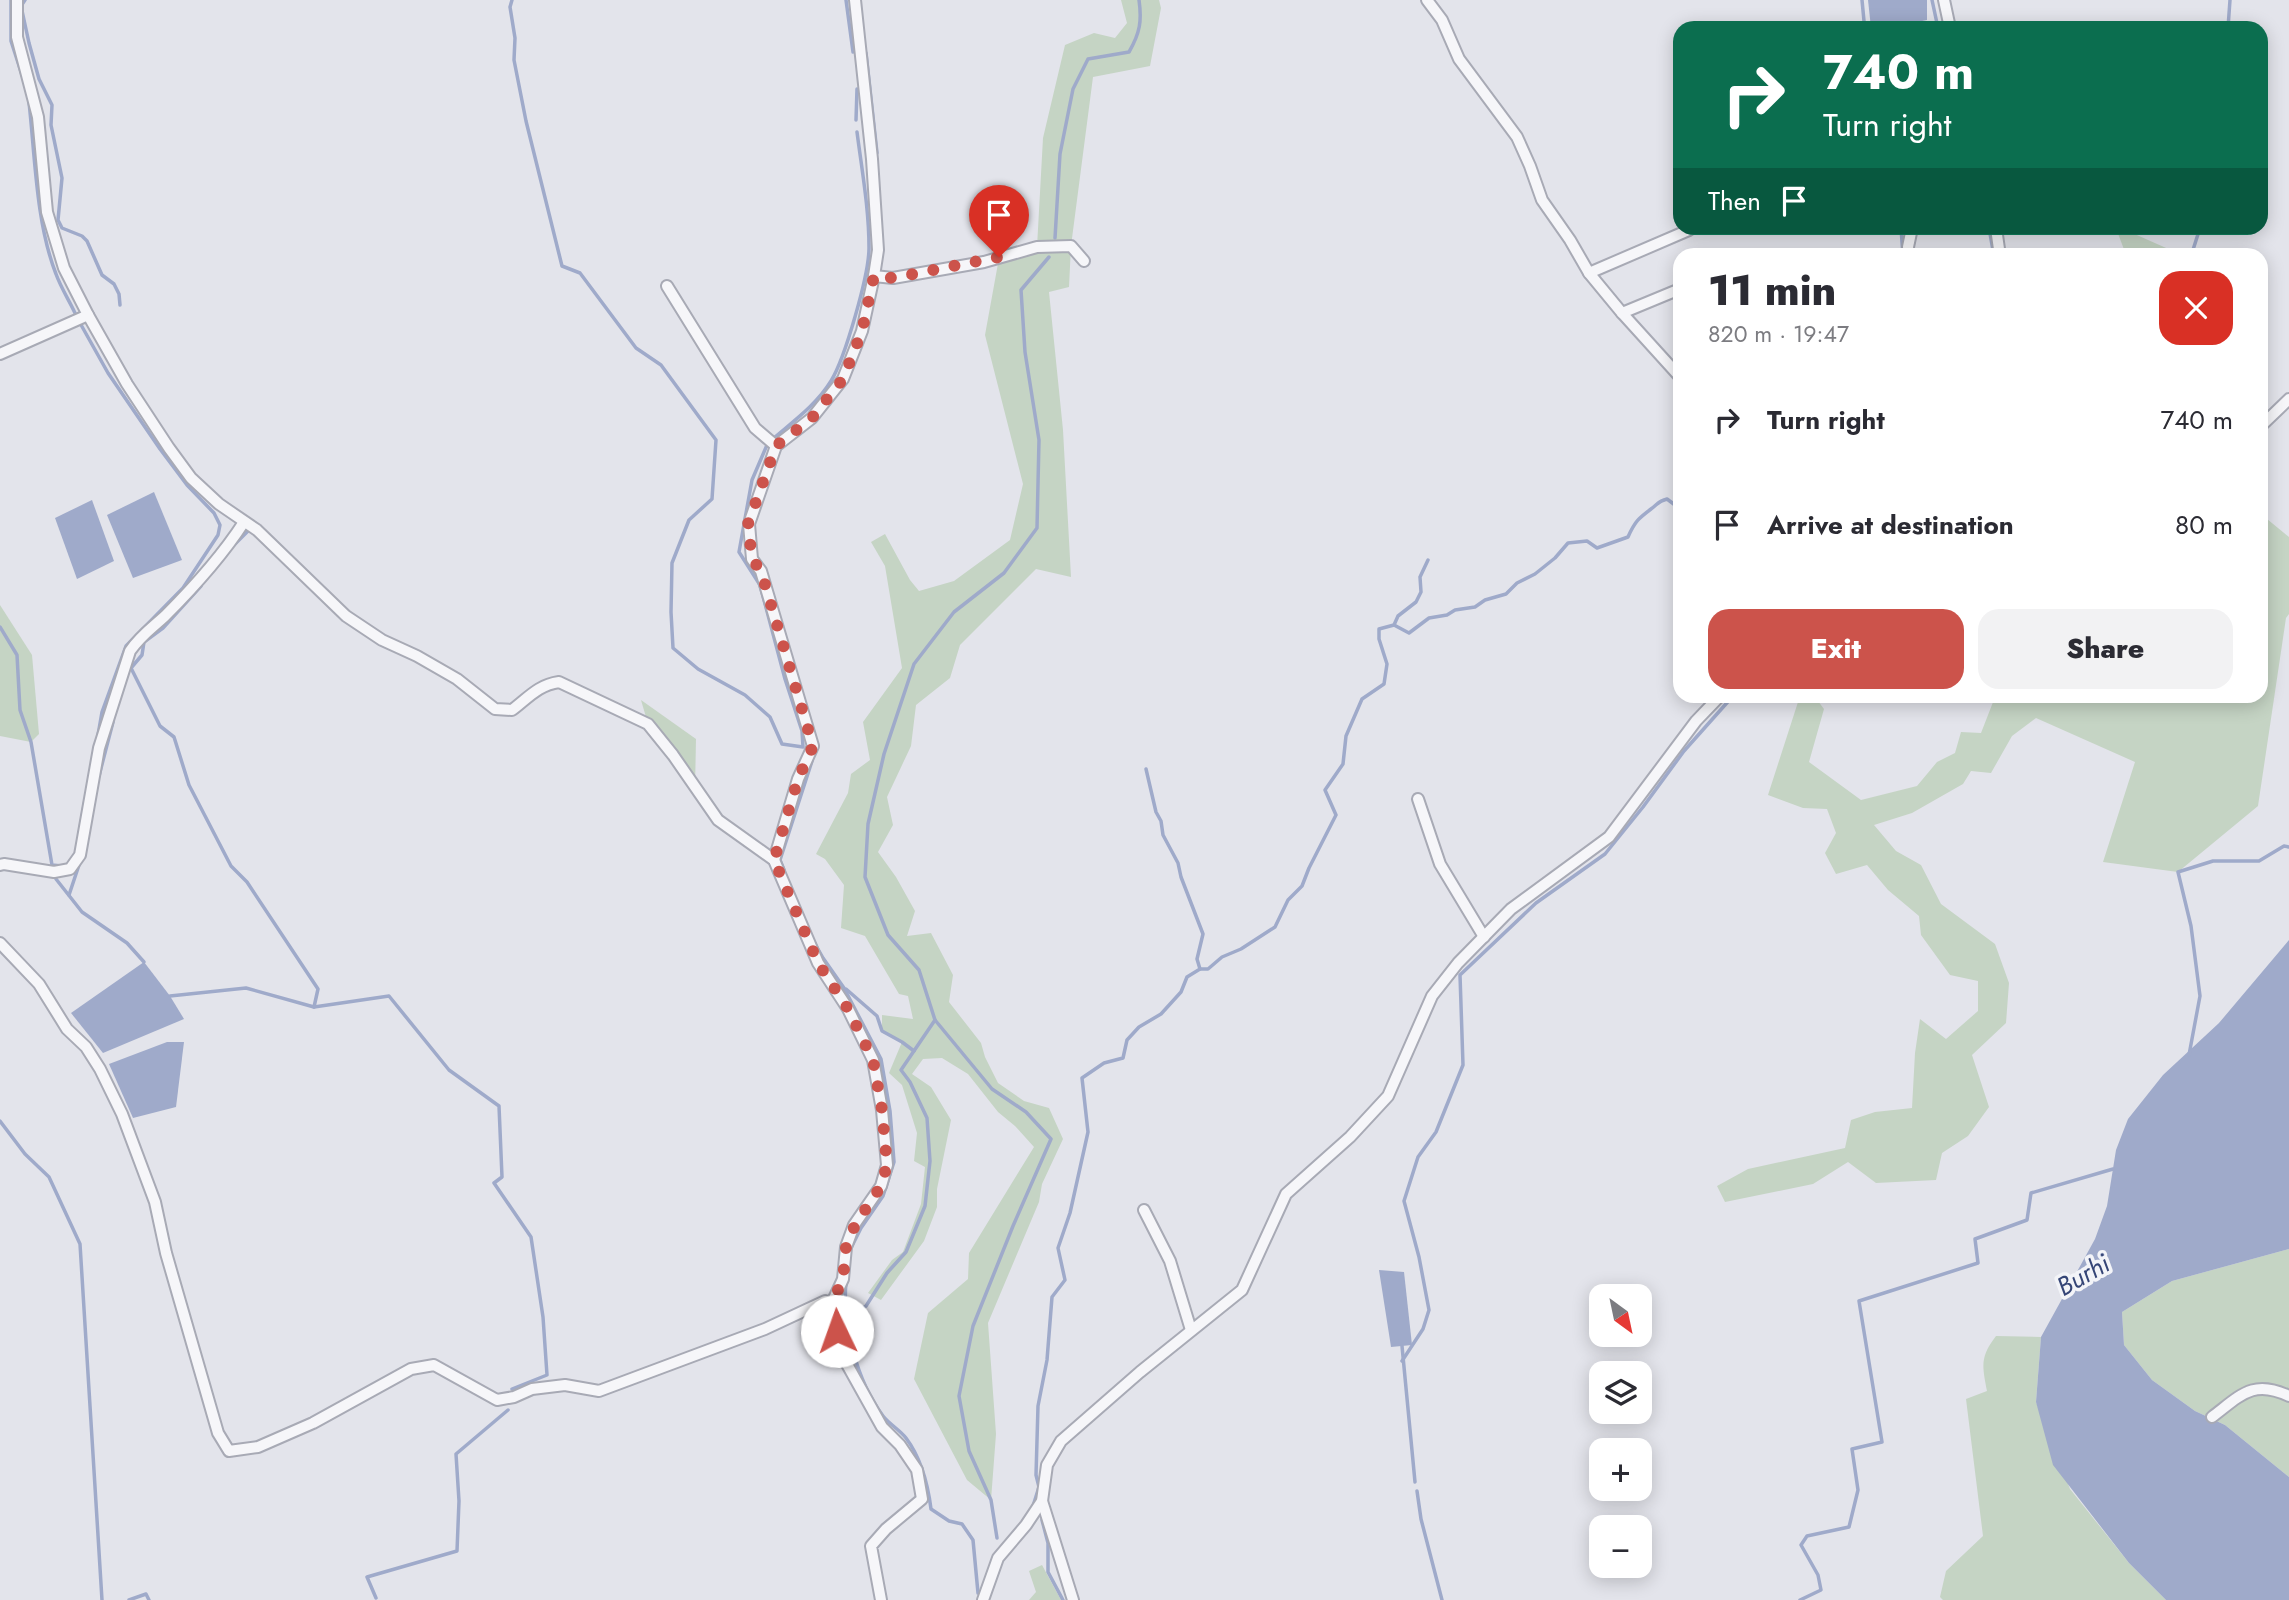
<!DOCTYPE html>
<html lang="en">
<head>
<meta charset="utf-8">
<style>
	:root { --surface:#fff; --page:#f2f2f3; --text:#2b2b33; --muted:#7c7c81; --accent:#cc534b }
	body { margin:0; font-family:Jost,sans-serif; background:var(--page); color:var(--text); height:100vh; display:flex; flex-direction:column; font-size:26px; white-space:nowrap }
	* { box-sizing:border-box; margin:0 }
	p { font-size:23px; color:var(--muted) }
	.icon { flex:none; width:38px; height:38px; fill:none; stroke:currentColor; stroke-width:2; stroke-linecap:round; stroke-linejoin:round }
	.map { position:relative; flex:1; overflow:hidden }
	.sheet { position:absolute; left:1673px; top:248px; width:595px; height:455px; display:flex; flex-direction:column; background:var(--surface); border-radius:21px; box-shadow:0 4px 18px #0003 }
	.sheet>* { flex:none }
	.banner { position:absolute; left:1673px; top:21px; width:595px; height:214px; border-radius:21px; box-shadow:0 4px 18px #0003; background:#0b6e4f; color:#fff; overflow:hidden }
	.needle { width:46px; rotate:147deg }
	.controls { position:absolute; left:1589px; top:1284px; display:grid; gap:14px }
	.controls a { display:grid; place-items:center; width:63px; height:63px; border-radius:14px; background:var(--surface); box-shadow:0 4px 18px #0003; font-size:35px }
	.pin { position:absolute; display:grid; place-items:center; width:60px; height:60px; color:#fff; margin:-72px -30px; border-radius:50% 50% 50% 0; rotate:-45deg; box-shadow:0 0 7px #0007 }
	.pin .icon { rotate:45deg }
	.me { position:absolute; width:77px; margin:-38px; rotate:357deg; stroke-linejoin:round; filter:drop-shadow(0 0 5px #0008) }
	.turn { display:flex; align-items:center; gap:24px; height:147px; padding:0 35px; font-size:32px }
	.turn .icon { width:91px; height:91px; stroke-width:2.5 }
	.turn b { display:block; font-size:49px; line-height:60px }
	.then { display:flex; align-items:center; height:66px; padding:0 35px; background:#0003; gap:14px; font-size:26px }
	.round { display:grid; place-items:center; flex:none; width:74px; height:74px; border-radius:21px; background:var(--page) }
	.head { display:flex; align-items:center; justify-content:space-between; height:119px; padding:0 35px }
	h1 { font-size:42px; font-weight:800; line-height:52px }
	.button { display:flex; gap:14px; margin-top:auto; padding:14px 35px }
	.button a { flex:1; height:80px; border-radius:21px; background:var(--accent); color:#fff; font-size:28px; font-weight:800; line-height:80px; text-align:center }
	.button a+a { background:var(--page); color:var(--text) }
	ul { padding:0; list-style:none }
	li { display:flex; align-items:center; gap:21px; height:105px; padding:0 35px }
	li div { flex:1 }
	li b { display:block; font-size:26px }
	li em { font-style:normal }
	.map>svg:first-child { display:block }
	.green { fill:#c5d4c4 }
	.water { fill:#9faaca }
	.lines { fill:none; stroke-linecap:round; stroke-linejoin:round }
	.stream { stroke:#9faaca; stroke-width:3.5 }
	.street-casing { stroke:#a8aab5; stroke-width:14 }
	.street { stroke:#f6f6f9; stroke-width:10 }
	.route { stroke:#cc534b; stroke-width:12; stroke-dasharray:0 21.6 }
	.labels { text-anchor:middle; dominant-baseline:central; stroke-width:7; stroke-linejoin:round; paint-order:stroke }
	.water-label { font-size:26px; font-style:italic; fill:#354576; stroke:#f3f4f8 }
</style>
</head>
<body>
<div class="map">
<svg width="2289" height="1600" viewBox="0 0 2289 1600">
	<rect width="100%" height="100%" fill="#e3e4eb"/>
	<g class="green">
		<path d="M1121,0h38l2,8 -11,58 -57,11 -22,169 -2,41 -20,5 14,138 8,147 -35,-8 -76,76 -10,33 -34,27 -5,41 -24,51 6,28 -15,27 18,25 19,34 -8,25 24,-3 22,42 -4,27 32,41 4,14 13,26 26,18 25,7 14,31 -21,45 -3,18 -51,121 8,111 -5,66 -24,-20 -53,-101 14,-66 40,-34 1,-26 65,-106 -19,-21 -17,-14 -30,-38 -26,-16 -19,1 -11,15 19,13 20,33 -14,69v18l-13,34 -43,59 -13,-7 24,-33 11,-8 18,-48 4,-37 -11,-6 3,-28 -15,-48 -13,-12 13,-31 -20,-11v-16l31,4 -5,-23 -9,-2 -34,-58 -24,-8 3,-43 -19,-26 -9,-5 32,-61 3,-19 19,-14 -7,-38 39,-54 -17,-102 -14,-24 14,-8 25,46 9,11 35,-10 56,-41 13,-56 -38,-149 14,-77 38,-11 6,-109 22,-93 29,-12 21,5 12,-15z"/>
		<path d="M2116,228h5l61,27h-56z"/>
		<path d="M2261,514l28,23v77l-3,4 -28,188 -80,66 -75,-10 32,-100 -99,-44 -24,18 -21,37 -20,-2 -8,13 -51,29 -38,12 22,26 25,14 20,39 54,40 14,39 -3,40 -34,32 17,52 -21,29 -26,17 -6,27 -60,3 -28,-21 -35,22 -88,18 -8,-16 31,-17 97,-21 6,-28 24,-8 37,-4 3,-55 5,-34 26,20 32,-28v-30l-28,-6 -29,-40 -2,-19 -31,-26 -21,-25 -31,9 -11,-21 11,-20 -9,-24 -24,-1 -35,-13 30,-93 4,-5h13l9,12 -15,53 52,38 56,-14 20,-24 18,-9 6,-21 20,1 14,-36 266,-1z"/>
		<path d="M0,605l32,50 7,79 -8,8 -31,-6z"/>
		<path d="M641,700l55,39 -1,50 -47,-65z"/>
		<path d="M2289,1249v228l-64,-52 -30,-14 -43,-31 -28,-35 -2,-33 50,-31z"/>
		<path d="M1996,1336l45,1 -5,65 34,87 59,74 37,37h-223l-3,-3 6,-26 37,-35 -17,-137 21,-8c-5,-26 -7,-34 9,-55z"/>
		<path d="M1042,1565l19,35h-32l7,-8 -7,-21z"/>
	</g>
	<g class="water">
		<path d="M1868,0h59v20l-39,8h-17z"/>
		<path d="M154,492l28,68 -49,18 -26,-63z"/>
		<path d="M92,500l22,61 -37,18 -22,-61z"/>
		<path d="M2289,940v309l-117,32 -50,31 2,33 28,35 43,31 30,14 64,52v123h-123l-37,-37 -76,-98 -17,-63 5,-65 54,-98 12,-33 9,-56 12,-31 35,-44 56,-52z"/>
		<path d="M144,962l26,34 14,23 -81,34 -32,-40z"/>
		<path d="M167,1042h17l-8,65 -43,11 -24,-54z"/>
		<path d="M1379,1270l25,2 8,73 -21,2z"/>
	</g>
	<g class="lines">
		<g class="stream">
			<path d="M11,0v41l12,37"/>
			<path d="M25,0l-4,6 8,37 10,36 13,26 -1,20 11,53 -4,42 4,8 20,8 5,5 15,34 12,9 5,10 1,11"/>
			<path d="M512,0l-2,7 5,31 -1,22 12,61 36,145 18,7 56,75 25,17 55,75 -4,59 -23,21 -17,43 -1,49 2,36 25,21 47,26 25,22 12,27 21,3 -1,-16 -17,-52 -25,-94 -21,-33 13,-72 15,-35"/>
			<path d="M846,0l7,52"/>
			<path d="M1932,0l6,28"/>
			<path d="M1861,28l3,-7 -2,-21"/>
			<path d="M2228,28l2,-28"/>
			<path d="M866,53l11,100"/>
			<path d="M29,102c6,54 7,121 27,172 5,14 13,26 19,39"/>
			<path d="M856,120l1,-31"/>
			<path d="M1901,228l2,28"/>
			<path d="M1989,228l5,28"/>
			<path d="M1055,238l5,-84 13,-65 15,-30 41,-7c11,-19 13,-31 10,-52"/>
			<path d="M2191,256l9,-28"/>
			<path d="M80,323l28,50 52,76 27,36 27,28 6,12 -2,10 -35,53 -57,58 -24,66 -4,23"/>
			<path d="M775,437c20,-17 42,-33 56,-56 14,-23 38,-106 38,-133 0,-39 -7,-77 -12,-116"/>
			<path d="M234,545l15,-15"/>
			<path d="M201,586l-38,42 -19,14 -2,13 -11,13 29,58 14,11 15,48 42,81 16,16 71,107 -4,18"/>
			<path d="M1394,625l15,8 20,-15 18,-3 8,-5 20,-3 10,-7 21,-6 11,-11 18,-9 20,-16 13,-15 19,-2 10,7 31,-11c7,-16 11,-19 23,-28 7,-5 7,-8 16,-10l8,6 5,-2"/>
			<path d="M0,627l17,28 3,55 11,32 21,123 10,1"/>
			<path d="M1146,769l10,43 5,9 2,14 15,28 3,14 22,57 -6,25 3,10"/>
			<path d="M99,776l14,-54"/>
			<path d="M79,834l6,-34"/>
			<path d="M784,870l-4,-10 32,-99"/>
			<path d="M56,879l26,33 45,31 17,19"/>
			<path d="M69,895l10,-30"/>
			<path d="M814,942l9,16 21,30 37,71 9,52 4,51 -11,34 -22,32 -11,22"/>
			<path d="M846,989l31,27 5,15 20,11 12,9"/>
			<path d="M170,996l76,-8 68,19 75,-11 60,74 50,36 3,71 -8,6 37,54 12,80 4,58 -35,14"/>
			<path d="M2189,1055l11,-59 -9,-70 -13,-54 35,-11h46l25,-15 5,1"/>
			<path d="M0,1121l25,33 24,23 31,67 22,356"/>
			<path d="M846,1282c-4,43 11,99 37,134 6,8 17,14 23,22 15,20 22,47 25,71l18,12 13,3 11,16 5,53"/>
			<path d="M846,1319l20,-13 21,-33 19,-21 19,-46 5,-45 -3,-43 -17,-36 -9,-12 34,-50"/>
			<path d="M1402,1346l13,136"/>
			<path d="M1402,1361l21,-32 6,-19 -10,-53 -15,-56 14,-44 18,-25 27,-67 -3,-90 76,-72 69,-49 38,-47 41,-56 49,-55"/>
			<path d="M1417,1491l4,28 21,81"/>
			<path d="M1033,1506l6,-19 -3,-12 2,-69 9,-46 5,-63 13,-17 -7,-32 12,-35 18,-81 -6,-54 22,-15 19,-5 4,-18 12,-13 22,-13 20,-22 6,-15 13,-8h8l14,-12 19,-8 34,-22 13,-27 14,-14 7,-18 27,-53 -11,-25 18,-26 3,-28 16,-37 22,-15 3,-20 -8,-25v-10l15,-4 4,-9 18,-14 5,-10 -1,-15 8,-17"/>
			<path d="M1042,1520l6,23v29l15,28"/>
			<path d="M997,1538l-6,-38 -22,-49 -10,-55 14,-70 40,-100 38,-87 -25,-27 -34,-23 -57,-69 -16,-50 -31,-35 -23,-58 3,-53 16,-70 30,-90 40,-52 50,-39 33,-45 2,-88 -14,-88 -4,-62 28,-33"/>
			<path d="M376,1598l-9,-21 90,-26 2,-50 -3,-47 52,-44"/>
			<path d="M129,1600l17,-6 3,6"/>
			<path d="M1800,1600l21,-10 -3,-15 -17,-30 6,-9 42,-9 9,-37 -6,-41 30,-7 -23,-141 119,-38 -3,-24 52,-19 4,-27 82,-24"/>
		</g>
		<defs>
			<g id="street">
				<path d="M17,0v37l21,80 9,95 17,56 24,47 39,69 42,64 22,30 28,26 38,26 89,86 36,24 35,16 40,23 38,30 17,1c16,-12 26,-25 47,-28l89,42 25,31 45,65 56,40 44,103 30,46 25,51 9,50 5,55 -6,21 -27,39 -8,22 -3,32 -12,26 12,52 39,70 18,18 17,25 5,29 -36,30 -15,17 10,54"/>
				<path d="M1427,0l15,20 17,39 58,78 13,29 12,34 28,40 19,33"/>
				<path d="M1944,0l6,28"/>
				<path d="M1996,228l4,28"/>
				<path d="M1909,256l-1,-9 4,-19"/>
				<path d="M874,276l19,2 91,-16 53,-15 34,-1 13,15"/>
				<path d="M667,286l88,142 21,18"/>
				<path d="M1680,289l-58,24 58,64"/>
				<path d="M1622,313l-33,-40 100,-43"/>
				<path d="M0,354l88,-39"/>
				<path d="M2261,426l28,-27"/>
				<path d="M1418,799l22,65 44,73"/>
				<path d="M774,860l24,-81 15,-33 -52,-175 -9,-12 -3,-35 27,-78 36,-28 31,-39 19,-48 12,-55 4,-26 -6,-91 -17,-159"/>
				<path d="M0,865l4,-1 50,8 16,-3 10,-14 19,-107 31,-97c11,-16 22,-23 35,-35 29,-29 57,-60 79,-94"/>
				<path d="M0,943l39,41 28,45 19,18 14,22 22,45 33,88 11,51 52,180 11,18 29,-4 55,-24 98,-54 23,-4 63,35 17,-3 18,-8 33,-4 34,6 166,-62 60,-28 6,4"/>
				<path d="M1144,1210l26,51 21,69"/>
				<path d="M2212,1417c29,-22 41,-38 77,-21"/>
				<path d="M1042,1501l31,99"/>
				<path d="M983,1600l15,-42 28,-33 16,-24 5,-36 14,-24 79,-69 102,-82 44,-96 64,-57 38,-41 44,-100 26,-33 53,-54 98,-72 87,-116 24,-25"/>
			</g>
		</defs>
		<use href="#street" class="street-casing"/>
		<use href="#street" class="street"/>
	</g>
	<g class="lines">
		<path class="route" d="M837,1331l-6,-26 12,-26 3,-32 9,-22 26,-39 6,-21 -5,-55 -9,-50 -25,-51 -30,-46 -44,-103 24,-81 15,-33 -52,-175 -9,-12 -4,-35 28,-78 36,-28 31,-39 19,-48 12,-55 19,2 106,-21"/>
	</g>
	<g class="labels">
		<g class="water-label">
			<text transform="translate(2083 1275) rotate(-30)">Burhi</text>
		</g>
	</g>
</svg>
<div class="controls">
<a><svg class="needle" viewBox="-14 -14 28 28"><path d="M0-13l5 13h-10z" fill="#e53935"/><path d="M0 13l5-13h-10z" fill="#7c7c81"/></svg></a>
<a><svg class="icon" aria-label="layers" viewBox="0 0 24 24"><path d="M12 4l9 5-9 5-9-5zM3 14l9 5 9-5"/></svg></a>
<a>+</a>
<a>−</a>
</div>
<div class="pin" style="left:999px;top:257px;background:#d93025"><svg class="icon" aria-label="arrive" viewBox="0 0 24 24"><path d="M6 21V4h12l-3 4 3 4H6"/></svg></div>
<svg class="me" style="left:837px;top:1331px" viewBox="-20 -20 40 40"><circle r="19" fill="#fff"/><path d="M0-13L10 11 0 6-10 11z" fill="#cc534b"/></svg>
<div class="banner">
<div class="turn"><svg class="icon" aria-label="right" viewBox="0 0 24 24"><path d="M7 20v-9h11M14 6l5 5-5 5"/></svg><div><b>740 m</b>Turn right</div></div>
<div class="then">Then<svg class="icon" aria-label="arrive" viewBox="0 0 24 24"><path d="M6 21V4h12l-3 4 3 4H6"/></svg></div>
</div>
<section class="sheet">
<div class="head"><div><h1>11 min</h1><p>820 m · 19:47</p></div><a class="round" style="background:#d93025;color:#fff"><svg class="icon" aria-label="close" viewBox="0 0 24 24"><path d="M6 6l12 12M18 6L6 18"/></svg></a></div>
<ul>
<li><svg class="icon" aria-label="right" viewBox="0 0 24 24"><path d="M7 20v-9h11M14 6l5 5-5 5"/></svg><div><b>Turn right</b></div><em>740 m</em></li>
<li><svg class="icon" aria-label="arrive" viewBox="0 0 24 24"><path d="M6 21V4h12l-3 4 3 4H6"/></svg><div><b>Arrive at destination</b></div><em>80 m</em></li>
</ul>
<div class="button"><a>Exit</a><a>Share</a></div>
</section>
</div>
</body>
</html>
